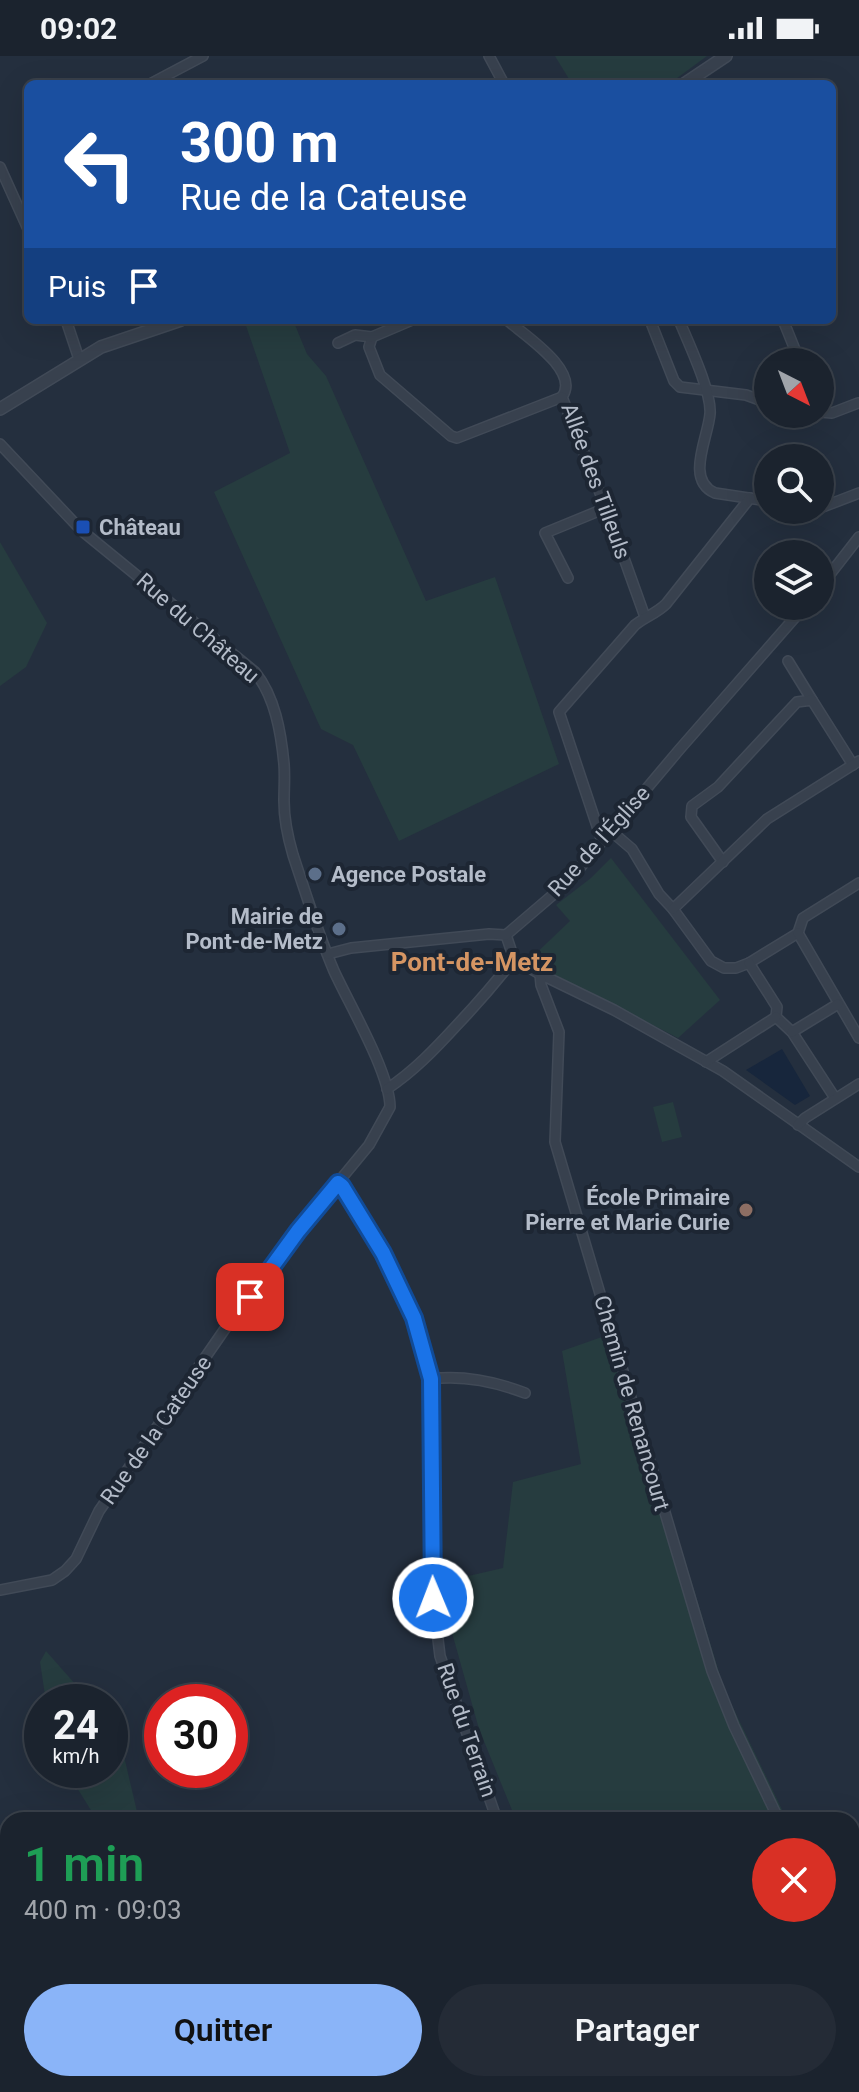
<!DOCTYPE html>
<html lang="fr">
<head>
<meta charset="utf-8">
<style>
	:root { --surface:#1b232e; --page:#242b36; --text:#f1f3f6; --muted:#a0a4aa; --line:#39404a; --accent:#8ab4f8 }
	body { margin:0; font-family:Roboto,sans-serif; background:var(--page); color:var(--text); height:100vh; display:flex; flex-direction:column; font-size:30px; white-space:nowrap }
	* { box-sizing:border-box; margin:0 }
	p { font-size:26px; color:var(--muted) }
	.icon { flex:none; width:44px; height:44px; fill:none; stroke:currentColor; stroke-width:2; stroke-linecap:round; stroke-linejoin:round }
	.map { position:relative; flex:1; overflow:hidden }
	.drawer { position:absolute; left:0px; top:1756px; width:860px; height:280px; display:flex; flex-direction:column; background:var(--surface); border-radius:24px 24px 0 0; box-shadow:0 8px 32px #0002,0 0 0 2px var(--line) }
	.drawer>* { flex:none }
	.guide { position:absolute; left:24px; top:24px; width:812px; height:244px; border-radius:12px; box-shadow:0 8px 32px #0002,0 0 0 2px var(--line); background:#1a4fa0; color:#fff; overflow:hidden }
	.needle { width:52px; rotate:138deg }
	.buttons { position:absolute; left:754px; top:292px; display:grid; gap:16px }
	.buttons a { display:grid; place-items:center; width:80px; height:80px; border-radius:50%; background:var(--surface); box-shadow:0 8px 32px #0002,0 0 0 2px var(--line); font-size:40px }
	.speed { position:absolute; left:24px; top:1628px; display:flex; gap:16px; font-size:40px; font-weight:700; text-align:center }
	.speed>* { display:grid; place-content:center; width:104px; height:104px; border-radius:50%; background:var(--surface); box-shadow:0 8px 32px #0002,0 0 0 2px var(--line); line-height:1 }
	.speed small { font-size:20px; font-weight:400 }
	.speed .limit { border:12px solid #d22; background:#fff; color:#111 }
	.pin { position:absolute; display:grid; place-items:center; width:68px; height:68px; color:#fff; margin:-34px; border-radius:16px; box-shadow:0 4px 12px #0006 }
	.me { position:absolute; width:88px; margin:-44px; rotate:359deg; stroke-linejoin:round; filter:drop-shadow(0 0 6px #0008) }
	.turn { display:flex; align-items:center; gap:28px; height:168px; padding:0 24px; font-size:36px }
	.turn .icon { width:104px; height:104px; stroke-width:2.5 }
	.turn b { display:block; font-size:56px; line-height:68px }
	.then { display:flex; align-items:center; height:76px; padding:0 24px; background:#0003; gap:16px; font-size:30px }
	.round { display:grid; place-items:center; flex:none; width:84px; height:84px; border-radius:42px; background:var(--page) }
	.headline { display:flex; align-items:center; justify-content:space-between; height:136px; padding:0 24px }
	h1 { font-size:48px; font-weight:600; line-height:60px; color:#1e9e55 }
	.button { display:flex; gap:16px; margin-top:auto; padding:16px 24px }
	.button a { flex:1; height:92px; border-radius:48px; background:var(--accent); color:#111; font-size:32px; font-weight:600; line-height:92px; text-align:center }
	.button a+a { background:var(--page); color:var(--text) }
	.status { display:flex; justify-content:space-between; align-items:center; height:56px; padding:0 40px; background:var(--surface); direction:ltr }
	.status svg { height:22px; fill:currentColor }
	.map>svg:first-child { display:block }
	.green { fill:#263c3f }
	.water { fill:#17263c }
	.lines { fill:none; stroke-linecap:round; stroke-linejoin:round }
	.minor-casing { stroke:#414a57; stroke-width:12 }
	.tertiary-casing { stroke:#414a57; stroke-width:14 }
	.minor { stroke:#38414e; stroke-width:9 }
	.tertiary { stroke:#38414e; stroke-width:11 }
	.route-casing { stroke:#114b97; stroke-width:20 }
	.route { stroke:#1a73e8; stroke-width:14 }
	.transit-dot { fill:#1a4fb4; stroke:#1d2633; stroke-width:3 }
	.service-dot { fill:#5c6f8a; stroke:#1d2633; stroke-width:3 }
	.education-dot { fill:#8d6e63; stroke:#1d2633; stroke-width:3 }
	.labels { text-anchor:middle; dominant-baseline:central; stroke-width:8; stroke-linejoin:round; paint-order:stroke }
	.street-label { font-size:22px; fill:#b4bcc9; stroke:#1d2633 }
	.poi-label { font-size:22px; font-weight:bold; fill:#b4bcc9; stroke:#1d2633; text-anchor:start }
	.quarter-label { font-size:26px; font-weight:bold; fill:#d59563; stroke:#1d2633 }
</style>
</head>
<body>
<div class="status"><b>09:02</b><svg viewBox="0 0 49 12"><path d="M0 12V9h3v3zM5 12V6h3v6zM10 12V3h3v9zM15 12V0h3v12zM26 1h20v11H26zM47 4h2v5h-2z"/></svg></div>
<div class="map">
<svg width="859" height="2036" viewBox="0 0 859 2036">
	<rect width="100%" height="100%" fill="#242f3e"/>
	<g class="green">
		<path d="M555,0h152l-38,28h-97z"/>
		<path d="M244,264h49l14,34 19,22 100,225 69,-24 64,187 -160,77 -46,-96 -32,-16 -107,-237 76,-39z"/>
		<path d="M0,486l47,81 -21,44 -26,19z"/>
		<path d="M611,802l109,142 -42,38 -150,-77 42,-40 -14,-16 35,-27z"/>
		<path d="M673,1046l9,35 -20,5 -9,-35z"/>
		<path d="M616,1276l108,357 63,131h-271l-37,-91 -41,-146 65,-15 10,-86 68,-18 -19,-113z"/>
		<path d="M46,1595l45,51h-45l-6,-40z"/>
		<path d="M110,1668l9,11 20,85h-42l-31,-50h44z"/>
	</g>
	<path class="water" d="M782,993l28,47 -15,9 -49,-35z"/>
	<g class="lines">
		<defs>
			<g id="minor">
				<path d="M489,0l15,28"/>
				<path d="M150,28l53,-28"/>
				<path d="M0,111l28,62"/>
				<path d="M66,264l13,39"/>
				<path d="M507,264c17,15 74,51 55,77l44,111 39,109"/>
				<path d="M650,264l24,61 6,6 66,8 22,8"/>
				<path d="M679,264c9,22 33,72 31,94 -2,24 -25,66 5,79l53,8"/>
				<path d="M783,264l17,42"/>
				<path d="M372,281l-3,10 11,28 71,61 6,2 105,-41"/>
				<path d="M338,287l17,-8 17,2 40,-17"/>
				<path d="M820,356l12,1 26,-10"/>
				<path d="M0,388l81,86 174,142c20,25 26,60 29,92 1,12 0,25 0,37 0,18 4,37 9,54 13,39 25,79 41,116 15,33 56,102 56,136l-21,38 -71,86 -60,79 -139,201 -23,48 -11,12 -13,9 -52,10"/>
				<path d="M820,452l39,-15"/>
				<path d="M568,522l-23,-45 61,-25"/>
				<path d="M820,531l39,-50"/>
				<path d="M788,605l24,39"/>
				<path d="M611,775l21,18 27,45 14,15 38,52 13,7h12l13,-5 49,-30 5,-15 56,-35"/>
				<path d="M602,785l-43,-129 76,-87c10,-8 22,-12 31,-21l84,-106"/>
				<path d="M723,806l-32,-45 1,-11 26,-19 79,-85 15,-2 41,65"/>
				<path d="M673,853l94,-90 92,-58"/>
				<path d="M798,877l61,105"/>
				<path d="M506,879l8,24 26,15 74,36 109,61 136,96"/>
				<path d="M328,898l23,-6 138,-14 17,1 62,-53 111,-132 126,-144"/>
				<path d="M749,907l28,44 -1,10 16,15 43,66"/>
				<path d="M540,918l1,11 18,47 -4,110 157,529 22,55 45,94"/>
				<path d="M792,976l46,-28"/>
				<path d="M706,1006l70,-45"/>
				<path d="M387,1033c27,-18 48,-40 70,-64 20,-21 39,-43 57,-66"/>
				<path d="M798,1069l7,-7 54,-34"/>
				<path d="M338,1127l4,3 41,67 31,65 17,61 2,219 7,58 57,164"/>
				<path d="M431,1323c31,-4 65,3 94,14"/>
				<path d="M539,2036l1,-8"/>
			</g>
			<g id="tertiary">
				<path d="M684,28l42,-28"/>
				<path d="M0,353l101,-62 80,-27"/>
			</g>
		</defs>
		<use href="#minor" class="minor-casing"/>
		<use href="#tertiary" class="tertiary-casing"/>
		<use href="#minor" class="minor"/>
		<use href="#tertiary" class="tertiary"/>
	</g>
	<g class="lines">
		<defs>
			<path id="route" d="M250,1241l48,-66 40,-48 4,3 41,67 31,65 17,61 2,219"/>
		</defs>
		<use href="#route" class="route-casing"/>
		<use href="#route" class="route"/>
	</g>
	<rect class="transit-dot" x="75" y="463" width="16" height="16" rx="4"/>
	<g class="service-dot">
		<circle cx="315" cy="818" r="8"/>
		<circle cx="339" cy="873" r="8"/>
	</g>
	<circle class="education-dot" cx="746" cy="1154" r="8"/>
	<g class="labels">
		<g class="street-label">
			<text transform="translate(596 425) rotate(70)">Allée des Tilleuls</text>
			<text transform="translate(198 572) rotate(41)">Rue du Château</text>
			<text transform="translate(599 785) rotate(-48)">Rue de l'Église</text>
			<text transform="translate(632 1347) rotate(74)">Chemin de Renancourt</text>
			<text transform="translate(156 1374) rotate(-55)">Rue de la Cateuse</text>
			<text transform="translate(467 1674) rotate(71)">Rue du Terrain</text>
		</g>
		<g class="poi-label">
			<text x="99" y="471">Château</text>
			<text x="331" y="818">Agence Postale</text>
			<text x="323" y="860" text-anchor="end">Mairie de<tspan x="323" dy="25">Pont-de-Metz</tspan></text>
			<text x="730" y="1141" text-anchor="end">École Primaire<tspan x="730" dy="25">Pierre et Marie Curie</tspan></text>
		</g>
		<g class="quarter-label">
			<text x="472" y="906">Pont-de-Metz</text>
		</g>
	</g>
</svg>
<div class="buttons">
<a><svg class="needle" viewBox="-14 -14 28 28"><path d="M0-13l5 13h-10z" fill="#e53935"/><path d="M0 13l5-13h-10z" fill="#a0a4aa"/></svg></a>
<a><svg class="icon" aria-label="search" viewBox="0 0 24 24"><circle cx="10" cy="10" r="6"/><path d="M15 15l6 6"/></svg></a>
<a><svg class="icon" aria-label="layers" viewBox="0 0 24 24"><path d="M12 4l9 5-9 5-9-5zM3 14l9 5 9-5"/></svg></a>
</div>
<div class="speed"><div>24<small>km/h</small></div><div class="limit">30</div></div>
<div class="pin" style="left:250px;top:1241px;background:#d93025"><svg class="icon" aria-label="arrive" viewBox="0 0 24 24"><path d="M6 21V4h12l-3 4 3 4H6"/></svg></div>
<svg class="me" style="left:433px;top:1542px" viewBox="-20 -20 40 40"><circle r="17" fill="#1a73e8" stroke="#fff" stroke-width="3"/><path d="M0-11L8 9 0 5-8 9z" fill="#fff"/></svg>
<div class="guide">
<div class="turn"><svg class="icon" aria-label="left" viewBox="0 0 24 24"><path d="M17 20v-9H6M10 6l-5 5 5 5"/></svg><div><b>300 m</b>Rue de la Cateuse</div></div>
<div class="then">Puis<svg class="icon" aria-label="arrive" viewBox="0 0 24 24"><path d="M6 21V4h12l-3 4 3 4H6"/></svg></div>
</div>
<section class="drawer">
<div class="headline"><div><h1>1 min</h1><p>400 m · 09:03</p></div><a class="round" style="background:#d93025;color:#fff"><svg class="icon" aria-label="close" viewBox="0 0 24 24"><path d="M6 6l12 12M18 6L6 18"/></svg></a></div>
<div class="button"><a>Quitter</a><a>Partager</a></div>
</section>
</div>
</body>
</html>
